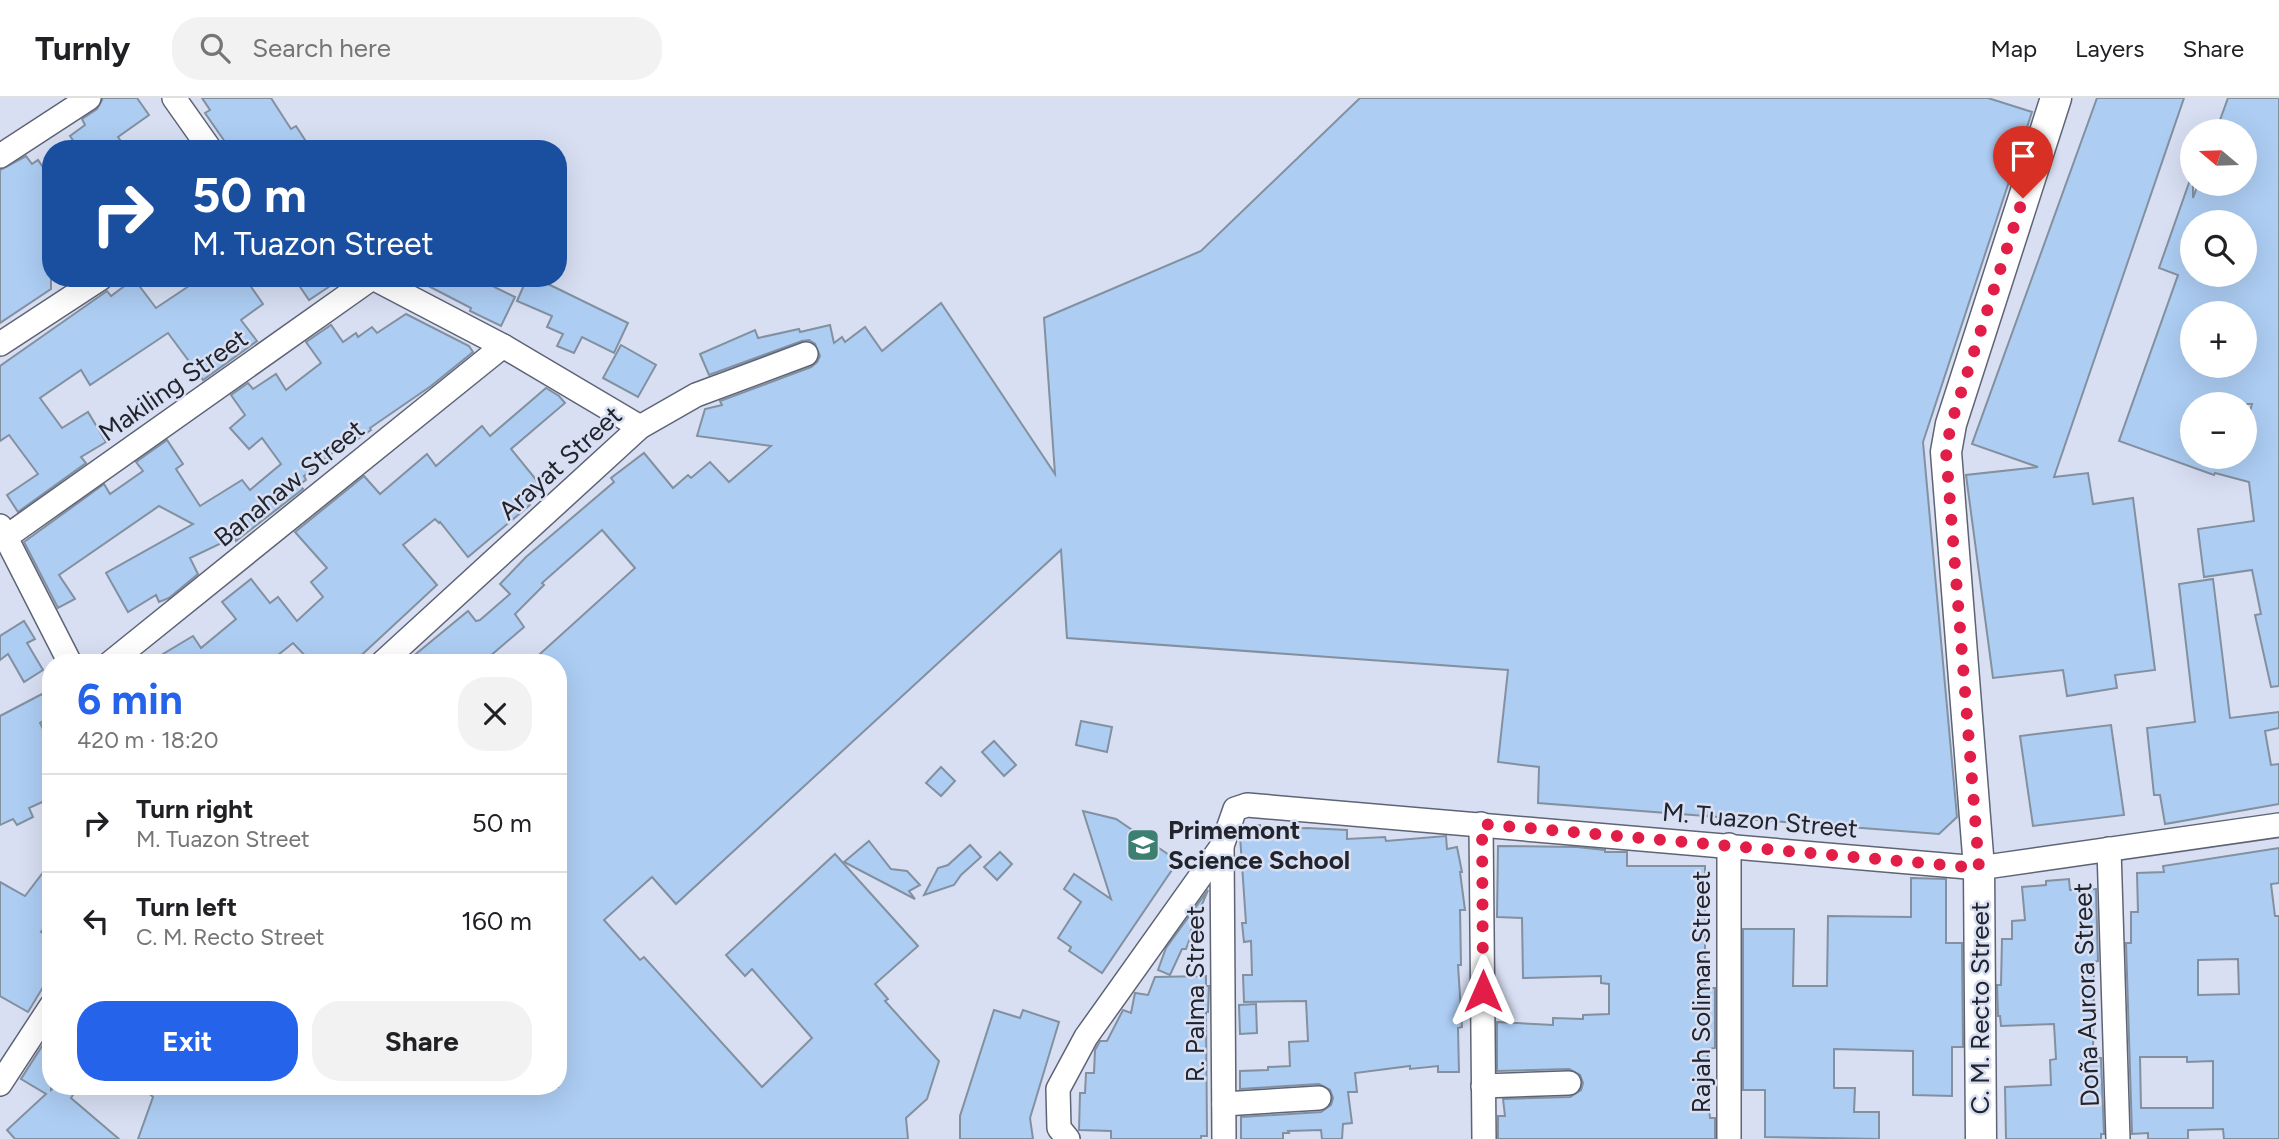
<!DOCTYPE html>
<html lang="en">
<head>
<meta charset="utf-8">
<style>
	:root { --surface:#fff; --page:#f2f2f2; --text:#202124; --muted:#757577; --line:#e0e0e0; --accent:#2563eb }
	body { margin:0; font-family:Figtree,sans-serif; background:var(--page); color:var(--text); height:100vh; display:flex; flex-direction:column; font-size:26px; white-space:nowrap }
	* { box-sizing:border-box; margin:0 }
	p { font-size:23px; color:var(--muted) }
	.icon { flex:none; width:38px; height:38px; fill:none; stroke:currentColor; stroke-width:2; stroke-linecap:round; stroke-linejoin:round }
	.map { position:relative; flex:1; overflow:hidden }
	.side { position:absolute; left:42px; top:556px; width:525px; height:441px; display:flex; flex-direction:column; background:var(--surface); border-radius:28px; box-shadow:0 7px 28px #0002 }
	.side>* { flex:none }
	.hud { position:absolute; left:42px; top:42px; width:525px; height:147px; border-radius:28px; box-shadow:0 7px 28px #0002; background:#1a4fa0; color:#fff; overflow:hidden }
	.needle { width:46px; rotate:289deg }
	.buttons { position:absolute; left:2180px; top:21px; display:grid; gap:14px }
	.buttons a { display:grid; place-items:center; width:77px; height:77px; border-radius:50%; background:var(--surface); box-shadow:0 7px 28px #0002; font-size:35px }
	.pin { position:absolute; display:grid; place-items:center; width:60px; height:60px; color:#fff; margin:-72px -30px; border-radius:50% 50% 50% 0; rotate:-45deg; box-shadow:0 0 7px #0007 }
	.pin .icon { rotate:45deg }
	.me { position:absolute; width:77px; margin:-38px; rotate:0deg; stroke-linejoin:round; filter:drop-shadow(0 0 5px #0008) }
	.turn { display:flex; align-items:center; gap:24px; height:147px; padding:0 35px; font-size:32px }
	.turn .icon { width:91px; height:91px; stroke-width:2.5 }
	.turn b { display:block; font-size:49px; line-height:60px }
	.round { display:grid; place-items:center; flex:none; width:74px; height:74px; border-radius:28px; background:var(--page) }
	.overview { display:flex; align-items:center; justify-content:space-between; height:119px; padding:0 35px }
	h1 { font-size:42px; font-weight:700; line-height:52px; color:var(--accent) }
	.button { display:flex; gap:14px; margin-top:auto; padding:14px 35px }
	.button a { flex:1; height:80px; border-radius:28px; background:var(--accent); color:#fff; font-size:28px; font-weight:700; line-height:80px; text-align:center }
	.button a+a { background:var(--page); color:var(--text) }
	ul { padding:0; list-style:none }
	li { display:flex; align-items:center; gap:21px; height:98px; padding:0 35px; border-top:2px solid var(--line) }
	li div { flex:1 }
	li b { display:block; font-size:26px }
	li em { font-style:normal }
	header { display:flex; align-items:center; gap:42px; box-sizing:border-box; height:98px; padding:0 35px; background:var(--surface); border-bottom:2px solid var(--line) }
	header strong { font-size:33px }
	nav { display:flex; gap:38px; margin-inline-start:auto; font-size:24px }
	.search { width:490px; height:63px; background:var(--page); display:flex; align-items:center; gap:18px; box-sizing:border-box; padding:0 24px; border-radius:28px; color:var(--muted); font-size:26px }
	.map>svg:first-child { display:block }
	.building { fill:#adcdf3; stroke:#8290a0; stroke-width:2; fill-rule:evenodd }
	.lines { fill:none; stroke-linecap:round; stroke-linejoin:round }
	.minor-casing { stroke:#5e6476; stroke-width:26 }
	.tertiary-casing { stroke:#5e6476; stroke-width:33 }
	.minor { stroke:#fff; stroke-width:23 }
	.tertiary { stroke:#fff; stroke-width:30 }
	.route { stroke:#e11d48; stroke-width:12; stroke-dasharray:0 21.6 }
	.labels { text-anchor:middle; dominant-baseline:central; stroke-width:5; stroke-linejoin:round; paint-order:stroke }
	.street-label { font-size:26px; fill:#22242c; stroke:#d8dff3 }
	.poi-label { font-size:26px; font-weight:bold; fill:#22242c; stroke:#d8dff3; text-anchor:start }
</style>
</head>
<body>
<header>
<strong>Turnly</strong>
<div class="search"><svg class="icon" aria-label="search" viewBox="0 0 24 24"><circle cx="10" cy="10" r="6"/><path d="M15 15l6 6"/></svg>Search here</div>
<nav><a>Map</a><a>Layers</a><a>Share</a></nav>
</header>
<div class="map">
<svg width="2279" height="1041" viewBox="0 0 2279 1041">
	<rect width="100%" height="100%" fill="#d8dff3"/>
	<g class="building">
		<path d="M103,0h34l12,17 -31,22 8,12h-47l-9,-13 15,-11 -3,-6 15,-10z"/>
		<path d="M202,0h69l20,31 5,-3 15,23h-81l-25,-36 5,-3z"/>
		<path d="M1360,0h628l44,14 -109,330 34,375 -18,17 -401,-31 1,-36 -41,-5 10,-92 -441,-32 -6,-88 -385,354 -24,-27 -48,43 36,40 4,-3 118,130 50,-49 -60,-69 -7,7 -19,-21 109,-101 83,92 -43,38 13,15 -3,2 54,60 -12,38 -21,19 2,21h-770l15,-42 -11,-10h416v-424h-28l105,-95 -33,-38 -60,53 2,2 -29,29 9,13 -42,36h-77l63,-52 8,10 4,-1 30,-26 -10,-10 26,-27 88,-75 -3,-4 33,-25 29,35 15,-13 3,3 19,-16 19,20 42,-36 -74,-10 8,-27 17,-4 -2,-4 91,-34 6,-5 3,-6 -5,-12 -6,-4 -7,1 -93,34 -9,-21 55,-24 3,8 41,-9 1,3 30,-7 4,18 8,-6 3,5 20,-15 17,24 59,-48 114,171 -11,-156 157,-67z"/>
		<path d="M2097,0h87l-130,379 34,-4 5,31 40,-6 22,172 -40,5 2,13 -50,8 -4,-26 -70,8 -27,-203 72,-8 -66,-23z"/>
		<path d="M2228,0h51v588l-8,1 -16,-72 6,-1 -9,-44 -48,7 -6,-48 56,-8 -5,-39 -34,-9 -1,2 -95,-34 59,-166 -19,-7 31,-88 3,1v17l5,-14h47v-53h-29zM2193,124h52v53h-52zM2193,215h52v53h-52zM2193,306h59l-7,25v28h-52z"/>
		<path d="M26,58l6,8 6,-4 13,19v110l-51,34v-153z"/>
		<path d="M201,180h44l18,26 -22,16 16,21 -54,39 -35,-47 -78,52 -9,-15 -41,28 22,30 26,-16 18,30 -25,15 5,6 -68,49 -11,-17 31,-21 -29,-39 -9,6v-75l107,-75 4,5 23,-17 22,29z"/>
		<path d="M294,180h48l-33,22z"/>
		<path d="M413,180h63l39,19 -14,29 -31,-15 1,-3z"/>
		<path d="M527,180h7l12,5 82,40 -14,30 -32,-16 -8,16 -17,-7 6,-12 -16,-7 5,-11 -35,-15z"/>
		<path d="M406,216l63,32 4,6 -42,34 -61,42 1,2 -19,13 -2,-4 -46,37 2,4 -7,5 4,4 -67,52 -2,-4 -44,21 8,16 -29,24 -10,4 -3,-7 -28,17 -22,-39 87,-49 -34,-18 -100,69 16,24 -17,9 -34,-66 80,-58 6,10 33,-23 -7,-9 31,-22 16,24 -7,5 24,37 42,-26 8,10 31,-26 -19,-26 -13,11 -19,-21 15,-13 -14,-20 17,-12 5,6 23,-15 10,16 35,-27 -15,-21 25,-17 12,17 13,-9 2,4 14,-10 5,6z"/>
		<path d="M621,247l35,20 -18,32 -35,-19z"/>
		<path d="M546,290l13,8 6,7 -54,46 31,38 -16,14 4,4 -62,52 -28,-35 -1,1 -4,-4 -32,26 34,40 -84,78h-41l-19,-20 -25,20h-120l45,-27 8,12 35,-29 -14,-17 29,-23 19,24 8,-6 19,24 26,-24 -12,-15 16,-14 -32,-36 69,-56 16,18 47,-40 9,12 46,-40 8,10z"/>
		<path d="M2213,481l17,139 49,-6v16l-14,3 6,34 8,-1v40l-114,20 -5,-29h-6l-7,-67 48,-6 -16,-138z"/>
		<path d="M24,523l11,18 -8,4 16,27 -19,12 -16,-28 -8,6v-24z"/>
		<path d="M42,596l9,23 -11,6 11,22v53l-22,10 4,9 -16,8 -4,-6 -13,6v-109z"/>
		<path d="M1081,623l31,6 -5,25 -31,-7z"/>
		<path d="M2111,627l13,90 -91,11 -13,-90z"/>
		<path d="M994,643l22,24 -12,11 -22,-24z"/>
		<path d="M941,669l14,14 -14,15 -15,-13z"/>
		<path d="M1083,713l33,8 62,42 -76,112 -33,-22 2,-4 -13,-9 23,-36 -17,-13 10,-15 37,25z"/>
		<path d="M1260,727l1,5 46,-2 40,2v9l38,-2 1,4 60,-5 1,13 10,-2 5,25h-2l5,38h-5l1,55h-3l4,62 -4,1 1,44h-21v-6l-28,3v-3l-55,7 2,19h-9l4,31 -9,1 -1,15h-20l-1,-9 -33,1 1,2h-6v6h-42v-22l80,-5 10,-7 2,-7 -3,-8 -11,-6 -79,5v-18l28,-1v-3l22,-1 -1,-24 19,-1 -2,-40 -62,1 -1,-27h9l-1,-34 -7,1 -2,-19h4l-6,-87 4,-9z"/>
		<path d="M869,743l22,28 16,2 13,14 -11,6 6,8 -71,-37z"/>
		<path d="M970,747l11,12 -20,18 -7,10 -30,10 14,-27 10,-3z"/>
		<path d="M1498,748l79,1 28,3v2h22v14h78v122h10v60l-7,1 -1,38 3,31h5v21h-217v-23h7l-2,-17 67,-2 11,-7 2,-7 -3,-8 -11,-6 -72,2v-49l56,3v-7l30,1v-4l26,-1v-30l-8,-1v-7l-78,2 -1,-60 -25,-1z"/>
		<path d="M2279,750v35l-8,1 4,32h4v223h-55l-1,-10 -35,1v9h-40v-6l-16,1 -6,-191h5v-31h7l-1,-39 27,-1 -1,-6zM2238,861l1,35 -41,1v-35zM2140,959h47v5l26,-1v47h-72z"/>
		<path d="M1000,754l12,12 -15,16 -13,-13z"/>
		<path d="M51,764v55l-10,15 10,4v38l-23,38 -28,-16v-114l25,14z"/>
		<path d="M1911,780l35,1v64h16l1,104h-11v49l-39,-1v-44l-79,-2v39h21l-1,24h25v27l-114,-2v-47h-22v-161h51l-1,57h34l1,-70 83,1z"/>
		<path d="M2069,781l1,11 26,-1 2,72 -4,1 -1,96h8l3,76h-3v5h-95l-1,-52 46,-2 -1,-25 6,-1 -2,-35 -53,2 -1,-10h-2l-1,-31h4l1,-46h10v-18l13,-1 -3,-33 24,-2v-4z"/>
		<path d="M1208,792l-18,43h2l-6,16h-4l-12,26 -12,-5 8,-22z"/>
		<path d="M1206,878v10h3l-1,26h-2l1,124h-6v3h-90v-8l-32,-1 1,-37h5l1,-20h8l1,-23 5,-9h7l16,-31 8,3 4,-20 13,2 7,-18z"/>
		<path d="M1256,906l1,29 -17,1 -1,-29z"/>
		<path d="M994,912l26,8 3,-8 36,12 -29,96 3,21h-73v-23z"/>
		<path d="M51,934v58l4,-3h23l-7,11 48,41h-104l-8,-9 39,-36 -25,-15z"/>
	</g>
	<g class="lines">
		<defs>
			<g id="minor">
				<path d="M174,0l36,51"/>
				<path d="M0,58l89,-58"/>
				<path d="M373,180l130,68 137,81"/>
				<path d="M0,246l101,-66"/>
				<path d="M0,428l70,137"/>
				<path d="M6,439l366,-259"/>
				<path d="M110,565l393,-317"/>
				<path d="M382,565l258,-236 56,-32 110,-41"/>
				<path d="M1481,726l3,315"/>
				<path d="M1729,747v294"/>
				<path d="M2109,751l9,290"/>
				<path d="M0,986l51,-78"/>
				<path d="M1483,988l86,-3"/>
				<path d="M1224,1006l95,-6"/>
				<path d="M1068,1041l-9,-11 -1,-39 28,-52 136,-191"/>
				<path d="M1224,1041l-2,-293 13,-37 12,-4 732,63 300,-43"/>
			</g>
			<path id="tertiary" d="M1981,1041l-2,-271 -33,-416 5,-28 105,-326"/>
		</defs>
		<use href="#minor" class="minor-casing"/>
		<use href="#tertiary" class="tertiary-casing"/>
		<use href="#minor" class="minor"/>
		<use href="#tertiary" class="tertiary"/>
	</g>
	<g class="lines">
		<path class="route" d="M1483,893l-1,-167 497,44 -33,-416 5,-28 72,-226"/>
	</g>
	<defs>
		<symbol id="school-square" viewBox="-11 -11 22 22"><rect x="-9" y="-9" width="18" height="18" rx="4" fill="#3d8072" stroke="#d8dff3"/><path d="M0-5L7-2L0 1L-7-2ZM-4 1L0 2.5L4 1V4Q0 6-4 4Z" fill="#fff"/></symbol>
	</defs>
	<g fill-rule="evenodd">
		<use href="#school-square" x="1124" y="728" width="38" height="38"/>
	</g>
	<g class="labels">
		<g class="street-label">
			<text transform="translate(173 287) rotate(-35)">Makiling Street</text>
			<text transform="translate(560 365) rotate(-42)">Arayat Street</text>
			<text transform="translate(289 385) rotate(-39)">Banahaw Street</text>
			<text transform="translate(1760 722) rotate(5)">M. Tuazon Street</text>
			<text transform="translate(1701 894) rotate(-90)">Rajah Soliman Street</text>
			<text transform="translate(1195 896) rotate(-90)">R. Palma Street</text>
			<text transform="translate(2086 897) rotate(-92)">Doña Aurora Street</text>
			<text transform="translate(1980 910) rotate(-90)">C. M. Recto Street</text>
		</g>
		<g class="poi-label">
			<text x="1168" y="732">Primemont<tspan x="1168" dy="30">Science School</tspan></text>
		</g>
	</g>
</svg>
<div class="buttons">
<a><svg class="needle" viewBox="-14 -14 28 28"><path d="M0-13l5 13h-10z" fill="#e53935"/><path d="M0 13l5-13h-10z" fill="#757577"/></svg></a>
<a><svg class="icon" aria-label="search" viewBox="0 0 24 24"><circle cx="10" cy="10" r="6"/><path d="M15 15l6 6"/></svg></a>
<a>+</a>
<a>−</a>
</div>
<div class="pin" style="left:2023px;top:100px;background:#d93025"><svg class="icon" aria-label="arrive" viewBox="0 0 24 24"><path d="M6 21V4h12l-3 4 3 4H6"/></svg></div>
<svg class="me" style="left:1483px;top:893px" viewBox="-20 -20 40 40"><path d="M0-17L14 15 0 8-14 15z" fill="#e11d48" stroke="#fff" stroke-width="4"/></svg>
<div class="hud">
<div class="turn"><svg class="icon" aria-label="right" viewBox="0 0 24 24"><path d="M7 20v-9h11M14 6l5 5-5 5"/></svg><div><b>50 m</b>M. Tuazon Street</div></div>
</div>
<section class="side">
<div class="overview"><div><h1>6 min</h1><p>420 m · 18:20</p></div><a class="round"><svg class="icon" aria-label="close" viewBox="0 0 24 24"><path d="M6 6l12 12M18 6L6 18"/></svg></a></div>
<ul>
<li><svg class="icon" aria-label="right" viewBox="0 0 24 24"><path d="M7 20v-9h11M14 6l5 5-5 5"/></svg><div><b>Turn right</b><p>M. Tuazon Street</p></div><em>50 m</em></li>
<li><svg class="icon" aria-label="left" viewBox="0 0 24 24"><path d="M17 20v-9H6M10 6l-5 5 5 5"/></svg><div><b>Turn left</b><p>C. M. Recto Street</p></div><em>160 m</em></li>
</ul>
<div class="button"><a>Exit</a><a>Share</a></div>
</section>
</div>
</body>
</html>
